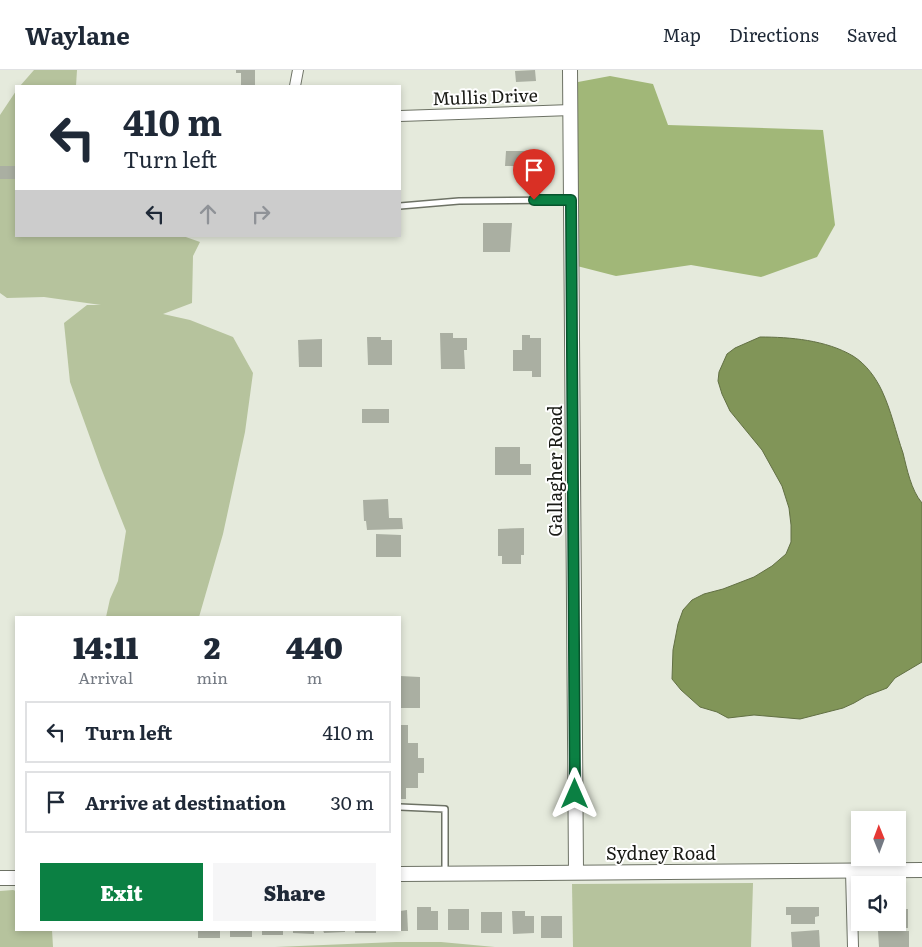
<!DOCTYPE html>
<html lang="en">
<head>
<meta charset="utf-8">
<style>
	:root { --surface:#fff; --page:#f6f6f7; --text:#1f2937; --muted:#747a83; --line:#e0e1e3; --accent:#0b8043 }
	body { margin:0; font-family:Literata,serif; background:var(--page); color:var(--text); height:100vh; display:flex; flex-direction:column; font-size:19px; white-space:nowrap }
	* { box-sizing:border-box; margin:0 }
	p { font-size:16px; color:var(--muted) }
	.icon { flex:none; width:28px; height:28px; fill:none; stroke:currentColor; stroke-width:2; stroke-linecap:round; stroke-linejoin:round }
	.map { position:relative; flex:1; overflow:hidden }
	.side { position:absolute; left:15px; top:546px; width:386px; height:315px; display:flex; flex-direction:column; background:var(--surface); border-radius:0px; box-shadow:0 2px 8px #0003 }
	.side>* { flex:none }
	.top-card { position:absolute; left:15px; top:15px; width:386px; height:152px; border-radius:0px; box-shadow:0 2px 8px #0003; background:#fff; color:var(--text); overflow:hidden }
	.needle { width:32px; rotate:359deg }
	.fabs { position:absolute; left:851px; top:741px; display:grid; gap:10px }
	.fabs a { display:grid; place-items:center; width:55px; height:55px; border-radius:0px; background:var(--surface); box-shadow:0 2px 8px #0003; font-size:25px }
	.pin { position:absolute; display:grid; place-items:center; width:42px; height:42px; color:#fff; margin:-51px -21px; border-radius:50% 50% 50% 0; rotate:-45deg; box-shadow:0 0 5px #0007 }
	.pin .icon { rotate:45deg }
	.me { position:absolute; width:55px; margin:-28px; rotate:0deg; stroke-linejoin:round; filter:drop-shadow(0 0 4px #0008) }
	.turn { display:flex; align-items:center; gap:18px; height:105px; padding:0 25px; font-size:22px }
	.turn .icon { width:65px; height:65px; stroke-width:2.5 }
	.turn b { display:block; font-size:35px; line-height:42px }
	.lanes { display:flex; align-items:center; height:48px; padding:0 25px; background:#0003; justify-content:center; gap:25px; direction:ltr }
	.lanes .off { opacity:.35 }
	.eta { display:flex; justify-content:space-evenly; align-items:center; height:85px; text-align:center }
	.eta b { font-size:30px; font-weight:800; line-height:35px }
	.cta { display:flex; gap:10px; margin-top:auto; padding:10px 25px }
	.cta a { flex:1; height:58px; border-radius:0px; background:var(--accent); color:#fff; font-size:20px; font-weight:800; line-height:58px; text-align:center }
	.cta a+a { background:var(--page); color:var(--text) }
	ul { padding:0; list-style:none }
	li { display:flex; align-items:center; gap:15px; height:62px; margin:0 10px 8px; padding:0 15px; border:2px solid var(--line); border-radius:0px }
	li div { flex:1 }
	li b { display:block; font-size:19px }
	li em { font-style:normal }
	header { display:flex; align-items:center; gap:30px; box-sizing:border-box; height:70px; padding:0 25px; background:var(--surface); border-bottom:1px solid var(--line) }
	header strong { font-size:24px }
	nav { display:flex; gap:28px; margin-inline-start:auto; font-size:18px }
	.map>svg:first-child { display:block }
	.green { fill:#b6c39d }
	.forest { fill:#a1b778 }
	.water { fill:#819558; stroke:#627044 }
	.building { fill:#aaafa2 }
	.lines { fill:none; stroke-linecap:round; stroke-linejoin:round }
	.lane-casing { stroke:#6d7265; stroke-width:8 }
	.street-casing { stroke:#6d7265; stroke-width:12 }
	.secondary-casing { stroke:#6d7265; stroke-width:16 }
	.lane { stroke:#fff; stroke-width:5 }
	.street { stroke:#fff; stroke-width:10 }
	.secondary { stroke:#fff; stroke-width:14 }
	.route-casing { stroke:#07532c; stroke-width:12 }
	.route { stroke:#0b8043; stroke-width:9 }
	.labels { text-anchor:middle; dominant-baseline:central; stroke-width:4; stroke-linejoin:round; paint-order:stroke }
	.street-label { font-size:18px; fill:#191a15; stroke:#fff }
</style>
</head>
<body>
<header>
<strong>Waylane</strong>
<nav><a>Map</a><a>Directions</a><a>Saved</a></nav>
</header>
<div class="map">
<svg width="922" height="877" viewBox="0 0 922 877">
	<rect width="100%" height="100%" fill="#e5eadc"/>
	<g class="green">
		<path d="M34,0h43l-1,16h-56z"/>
		<path d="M16,21v145h167l17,6 -7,14 -1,47 -29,11 27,6 43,17 20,36 -8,59 -22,102 -24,83h-93l4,-18 8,-18 8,-50 -25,-63 -31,-86 -6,-59 23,-18h14l-57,-8 -37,1 -7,-5v-178z"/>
		<path d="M753,813l-2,64h-178l-1,-63z"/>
		<path d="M13,820l3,1v39h36l1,17h-53v-56z"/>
		<path d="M396,872h45l54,5h-220z"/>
	</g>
	<path class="forest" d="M610,6l43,8 15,41 155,5 12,95 -18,32 -56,20 -70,-12 -75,11 -39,-10 1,-184z"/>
	<path class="water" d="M760,267c30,0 66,3 93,19 13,8 23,22 29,35 9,19 14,42 21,62 4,16 8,37 19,50v159l-27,16 -8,10 -21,8 -12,7 -11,5 -43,11 -46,-4 -26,3 -11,-6 -17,-5 -19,-17 -9,-11 1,-29 5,-26 5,-14 9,-10 12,-6 19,-5 31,-12 18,-11 14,-12 5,-12v-17l-2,-17 -7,-22 -20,-36 -32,-39 -8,-17 -4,-13 1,-9 8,-18 8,-6z"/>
	<g class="building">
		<path d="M236,0h19v16h-14v-13h-5z"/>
		<path d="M535,0l1,11 -20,1 -1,-11z"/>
		<path d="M506,81h19v5h6v10h-26z"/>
		<rect x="0" y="96" width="16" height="13"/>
		<path d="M483,153h29l-2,29h-27z"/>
		<path d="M440,263h13v5h14v12h-3l1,19h-24z"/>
		<path d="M522,265h8v3h11v39h-9v-6h-19v-21h9z"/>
		<path d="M367,267h14v3h11v25h-24z"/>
		<path d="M322,269v28h-23l-1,-27z"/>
		<rect x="362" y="339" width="27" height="14"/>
		<path d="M495,377h25v17h11v11h-36z"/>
		<path d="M388,429l1,19h13l1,11 -36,1 -1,-9h-2l-1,-21z"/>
		<path d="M524,458v27h-3v9h-19v-8h-4v-27z"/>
		<path d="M376,464l25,1v22h-25z"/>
		<path d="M400,606l20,1v31h-20z"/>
		<path d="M400,655h8v18h10v15h6v15h-6v15h-12v11h-6z"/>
		<path d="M417,837h14v4h7v19h-21z"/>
		<path d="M786,837h33v9l-4,1v7h-24v-9h-5z"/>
		<rect x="448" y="839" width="21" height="21"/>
		<path d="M898,839h10v19h-28v-6h18z"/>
		<path d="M407,840l1,21h-8v-20z"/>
		<path d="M512,841h13v5h9v17l-21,1z"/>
		<rect x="481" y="842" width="21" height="21"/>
		<rect x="541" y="846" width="21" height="22"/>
		<rect x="198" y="860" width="22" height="8"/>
		<rect x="230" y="860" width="22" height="7"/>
		<rect x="262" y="860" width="21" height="5"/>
		<path d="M293,860h21v4l-21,-1z"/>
		<path d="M323,860h22v2l-21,1z"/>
		<rect x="355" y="860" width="21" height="3"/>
		<path d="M819,860l1,17h-28l-1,-15z"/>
		<path d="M878,861h31v16h-30z"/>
	</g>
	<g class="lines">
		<defs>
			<g id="lane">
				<path d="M400,136l59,-5 112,-1"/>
				<path d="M400,737l45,2v63"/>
			</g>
			<g id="street">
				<path d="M295,16l3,-16"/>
				<path d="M400,46l171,-6"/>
				<path d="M851,801l2,76"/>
			</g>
			<g id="secondary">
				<path d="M570,0l6,801"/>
				<path d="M400,804l522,-4"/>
				<path d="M0,808h16"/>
			</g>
		</defs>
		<use href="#lane" class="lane-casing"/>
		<use href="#street" class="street-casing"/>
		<use href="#secondary" class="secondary-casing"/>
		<use href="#lane" class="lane"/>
		<use href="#street" class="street"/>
		<use href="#secondary" class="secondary"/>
	</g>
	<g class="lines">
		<defs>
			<path id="route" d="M534,130h37l4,594"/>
		</defs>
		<use href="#route" class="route-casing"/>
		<use href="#route" class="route"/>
	</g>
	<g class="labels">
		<g class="street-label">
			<text transform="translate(485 26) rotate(-2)">Mullis Drive</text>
			<text transform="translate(554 401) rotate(-90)">Gallagher Road</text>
			<text x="661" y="782">Sydney Road</text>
		</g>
	</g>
</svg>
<div class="fabs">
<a><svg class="needle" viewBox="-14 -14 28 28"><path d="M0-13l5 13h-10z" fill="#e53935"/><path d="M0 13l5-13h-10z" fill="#747a83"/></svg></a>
<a><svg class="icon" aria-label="sound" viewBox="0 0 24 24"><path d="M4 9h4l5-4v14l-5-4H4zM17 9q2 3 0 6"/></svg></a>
</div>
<div class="pin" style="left:534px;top:130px;background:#d93025"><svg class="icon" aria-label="arrive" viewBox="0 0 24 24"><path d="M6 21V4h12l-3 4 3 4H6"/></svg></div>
<svg class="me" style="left:575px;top:724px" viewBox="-20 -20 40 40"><path d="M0-17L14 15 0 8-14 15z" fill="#0b8043" stroke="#fff" stroke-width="4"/></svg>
<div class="top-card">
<div class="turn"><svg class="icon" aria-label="left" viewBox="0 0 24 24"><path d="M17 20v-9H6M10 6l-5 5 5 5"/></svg><div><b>410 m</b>Turn left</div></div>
<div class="lanes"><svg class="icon" aria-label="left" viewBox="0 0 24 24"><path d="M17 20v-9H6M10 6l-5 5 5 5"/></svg><svg class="icon off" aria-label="ahead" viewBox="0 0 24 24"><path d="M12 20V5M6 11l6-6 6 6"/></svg><svg class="icon off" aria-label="right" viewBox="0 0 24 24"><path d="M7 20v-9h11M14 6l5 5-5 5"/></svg></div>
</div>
<section class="side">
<div class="eta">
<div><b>14:11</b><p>Arrival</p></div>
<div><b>2</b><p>min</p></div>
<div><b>440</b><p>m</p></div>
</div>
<ul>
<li><svg class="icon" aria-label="left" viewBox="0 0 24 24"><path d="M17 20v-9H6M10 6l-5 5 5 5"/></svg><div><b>Turn left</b></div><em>410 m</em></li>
<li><svg class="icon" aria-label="arrive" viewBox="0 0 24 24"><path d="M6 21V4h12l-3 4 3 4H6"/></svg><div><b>Arrive at destination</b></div><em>30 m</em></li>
</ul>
<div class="cta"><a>Exit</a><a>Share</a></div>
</section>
</div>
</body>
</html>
